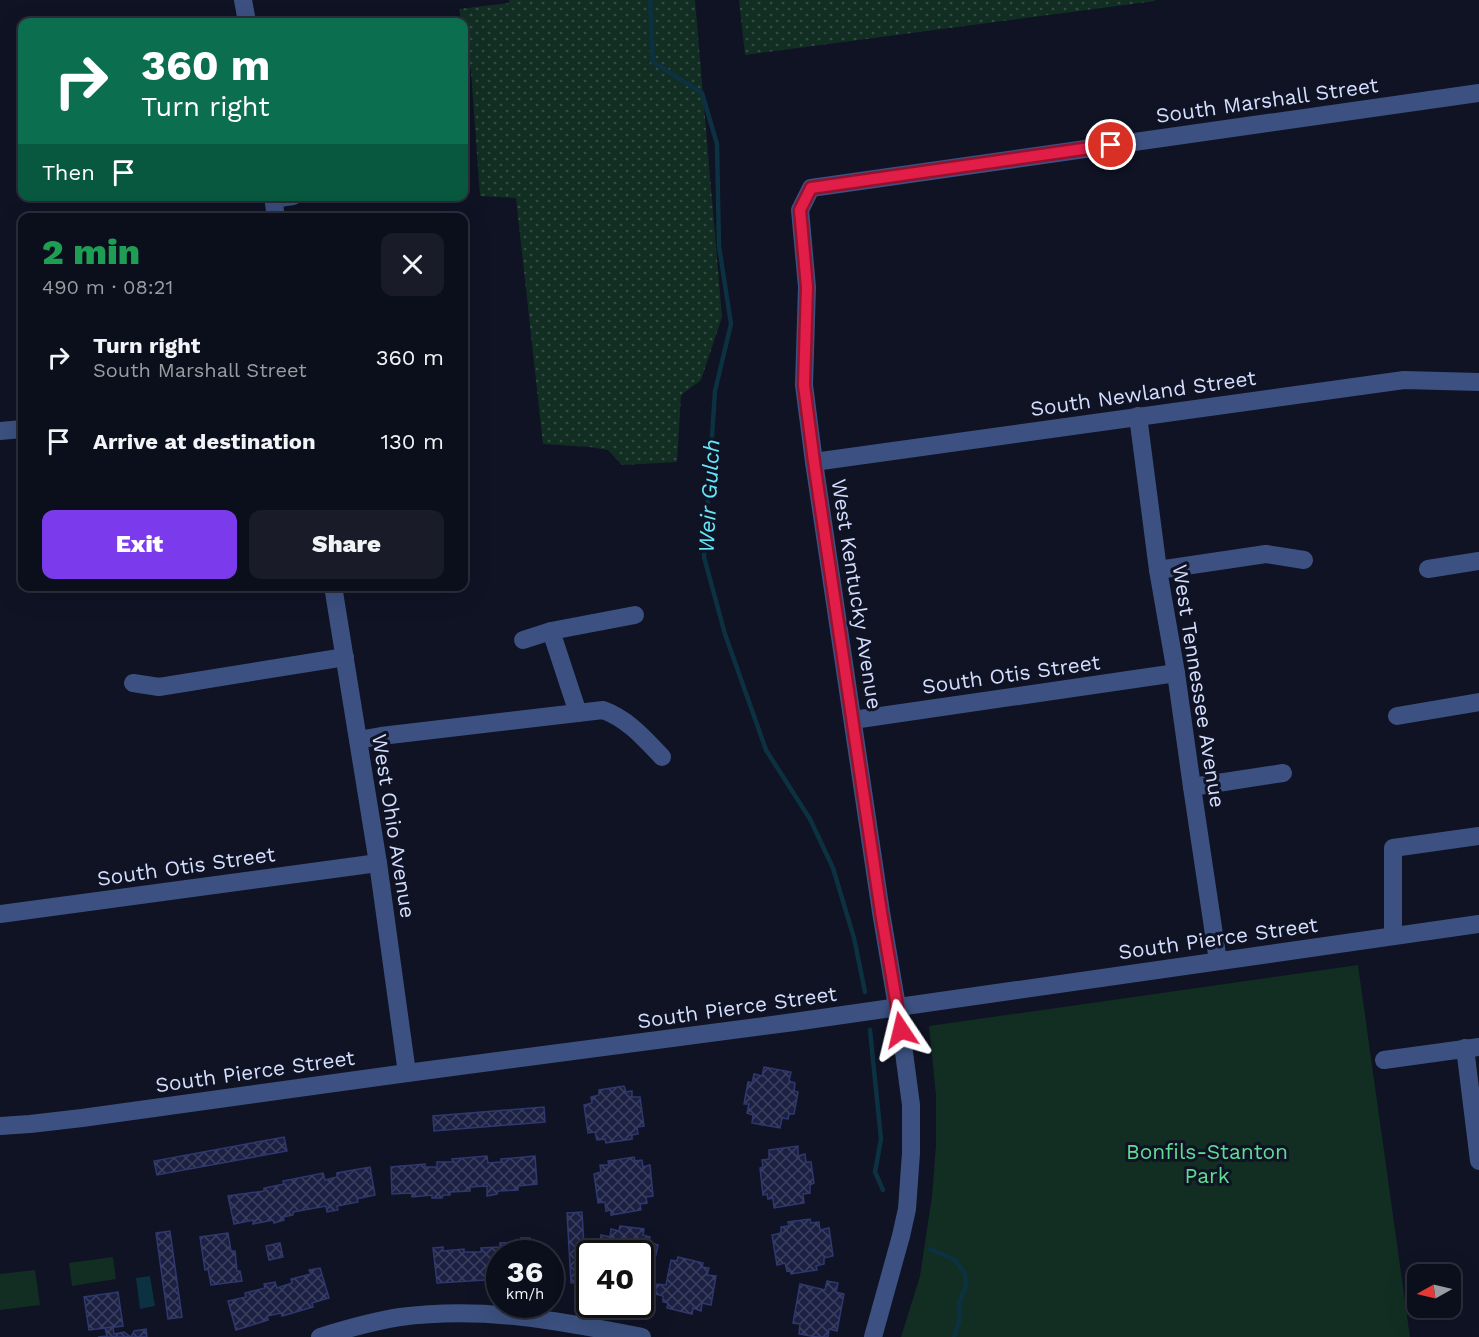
<!DOCTYPE html>
<html lang="en">
<head>
<meta charset="utf-8">
<style>
	:root { --surface:#0b0e1b; --page:#191c28; --text:#f1f3f6; --muted:#9a9ca3; --line:#2b2e3a; --accent:#7c3aed }
	body { margin:0; font-family:"Work Sans",sans-serif; background:var(--page); color:var(--text); height:100vh; display:flex; flex-direction:column; font-size:22px; white-space:nowrap }
	* { box-sizing:border-box; margin:0 }
	p { font-size:20px; color:var(--muted) }
	.icon { flex:none; width:33px; height:33px; fill:none; stroke:currentColor; stroke-width:2; stroke-linecap:round; stroke-linejoin:round }
	.map { position:relative; flex:1; overflow:hidden }
	.panel { position:absolute; left:18px; top:213px; width:450px; height:378px; display:flex; flex-direction:column; background:var(--surface); border-radius:12px; box-shadow:0 6px 24px #0002,0 0 0 2px var(--line) }
	.panel>* { flex:none }
	.top-card { position:absolute; left:18px; top:18px; width:450px; height:183px; border-radius:12px; box-shadow:0 6px 24px #0002,0 0 0 2px var(--line); background:#0b6e4f; color:#fff; overflow:hidden }
	.needle { width:39px; rotate:262deg }
	.controls { position:absolute; left:1407px; top:1264px; display:grid; gap:12px }
	.controls a { display:grid; place-items:center; width:54px; height:54px; border-radius:12px; background:var(--surface); box-shadow:0 6px 24px #0002,0 0 0 2px var(--line); font-size:30px }
	.speed { position:absolute; left:486px; top:1240px; display:flex; gap:12px; font-size:30px; font-weight:700; text-align:center }
	.speed>* { display:grid; place-content:center; width:78px; height:78px; border-radius:50%; background:var(--surface); box-shadow:0 6px 24px #0002,0 0 0 2px var(--line); line-height:1 }
	.speed small { font-size:15px; font-weight:400 }
	.speed .limit { border:3px solid #111; border-radius:9px; background:#fff; color:#111 }
	.pin { position:absolute; display:grid; place-items:center; width:51px; height:51px; color:#fff; margin:-26px; border:3px solid #fff; border-radius:50%; box-shadow:0 2px 6px #0007 }
	.me { position:absolute; width:66px; margin:-33px; rotate:350deg; stroke-linejoin:round; filter:drop-shadow(0 0 4px #0008) }
	.turn { display:flex; align-items:center; gap:21px; height:126px; padding:0 24px; font-size:27px }
	.turn .icon { width:78px; height:78px; stroke-width:2.5 }
	.turn b { display:block; font-size:42px; line-height:51px }
	.then { display:flex; align-items:center; height:57px; padding:0 24px; background:#0003; gap:12px; font-size:22px }
	.round { display:grid; place-items:center; flex:none; width:63px; height:63px; border-radius:12px; background:var(--page) }
	.head { display:flex; align-items:center; justify-content:space-between; height:102px; padding:0 24px }
	h1 { font-size:36px; font-weight:800; line-height:45px; color:#1e9e55 }
	.primary-button { display:flex; gap:12px; margin-top:auto; padding:12px 24px }
	.primary-button a { flex:1; height:69px; border-radius:12px; background:var(--accent); color:#fff; font-size:24px; font-weight:800; line-height:69px; text-align:center }
	.primary-button a+a { background:var(--page); color:var(--text) }
	ul { padding:0; list-style:none }
	li { display:flex; align-items:center; gap:18px; height:84px; padding:0 24px }
	li div { flex:1 }
	li b { display:block; font-size:22px }
	li em { font-style:normal }
	.map>svg:first-child { display:block }
	.grass { fill:url(#grass-dots) }
	.park { fill:#122e23 }
	.water { fill:#0c3140 }
	.lines { fill:none; stroke-linecap:round; stroke-linejoin:round }
	.stream { stroke:#0c3140; stroke-width:4.5 }
	.building { fill:url(#building-cross-hatch); stroke:#2f386f; stroke-width:1.5 }
	.minor { stroke:#3c5181; stroke-width:18 }
	.route-casing { stroke:#92132f; stroke-width:15 }
	.route { stroke:#e11d48; stroke-width:10 }
	.labels { text-anchor:middle; dominant-baseline:central; stroke-width:6; stroke-linejoin:round; paint-order:stroke }
	.street-label { font-size:21px; fill:#d3ddfe; stroke:#0f1324 }
	.park-label { font-size:21px; fill:#61dc94; stroke:#0f1324 }
	.water-label { font-size:22px; font-style:italic; fill:#65e7fa; stroke:#0f1324 }
</style>
</head>
<body>
<div class="map">
<svg width="1479" height="1337" viewBox="0 0 1479 1337">
	<defs>
		<pattern id="grass-dots" width="8" height="8" patternUnits="userSpaceOnUse" patternTransform="scale(1.5)"><rect width="8" height="8" fill="#122e23"/><path d="M2 2h.1M6 6h.1" fill="none" stroke="#344c44" stroke-width="1.8" stroke-linecap="round"/></pattern>
		<pattern id="building-cross-hatch" width="8" height="8" patternUnits="userSpaceOnUse" patternTransform="scale(1.5)"><rect width="8" height="8" fill="#1c2144"/><path d="M0 0l8 8M0 8l8-8" fill="none" stroke="#3c4160"/></pattern>
	</defs>
	<rect width="100%" height="100%" fill="#0f1324"/>
	<g class="grass">
		<path d="M509,0h186l27,317 -21,63 -20,15 -4,67 -55,3 -14,-15 -18,-3 -47,-3 -27,-246 -36,-2 -9,-124 -7,-40v-10h-2l-3,-13 50,-6z"/>
		<path d="M739,0h416v1l-410,54z"/>
	</g>
	<g class="park">
		<path d="M1358,965l52,372h-509l19,-61 12,-80 4,-51v-50l-7,-69z"/>
		<path d="M113,1257l3,22 -44,7 -3,-23z"/>
		<path d="M35,1270l5,35 -40,5v-36z"/>
	</g>
	<path class="water" d="M150,1276l5,30 -15,3 -4,-31z"/>
	<g class="lines">
		<g class="stream">
			<path d="M650,0l3,62 49,31 15,51 2,102 12,78 -16,67 -11,166 21,77 41,116 44,69 23,49 21,70 11,54"/>
			<path d="M870,1030l11,109 -6,33 8,18"/>
			<path d="M930,1249l25,11 10,14 1,12 -7,17v19l-5,15"/>
		</g>
	</g>
	<g class="building">
		<path d="M764,1067l27,5 -2,9 6,2 -1,8 4,1 -4,22h-5l-1,5 -6,-1 -2,10 -28,-5 1,-8 -6,-2 2,-9h-5l4,-22 4,1 2,-9 8,2z"/>
		<path d="M624,1086l2,6 6,-1v6h8l4,29 -7,1 1,7 -6,1v4l-26,4 -1,-4 -8,1 -2,-8 -7,1 -4,-28 8,-2 -1,-6 8,-2v-5z"/>
		<path d="M544,1107l1,15 -111,9 -1,-15z"/>
		<path d="M284,1137l3,14 -130,24 -3,-14z"/>
		<path d="M798,1146v10l7,-2 1,8h5l3,21 -4,2v8l-7,1 1,9 -30,5 -1,-10 -5,1 -1,-5 -4,1 -3,-27 3,-1 -1,-7 7,-1v-9z"/>
		<path d="M487,1156l1,7 13,-1v-3l34,-3 2,28 -19,2v4l-20,1 -1,3 -10,2v-10l-17,1v4l-20,1v3h-7l-1,3h-10v-3l-20,2v-4l-20,1 -1,-27 34,-3v3h12v-5h16l-1,-3z"/>
		<path d="M634,1157l1,4 7,-1 1,7 7,-2 3,31 -7,1 1,6 -7,1 1,6 -30,5v-5l-5,1 -1,-9 -7,1 -4,-29 7,-2 -1,-7h9l-1,-4z"/>
		<path d="M370,1167l5,28 -18,4 1,3 -21,4 1,4 -11,2 -1,-6 -33,6v3l-10,2 1,3 -10,3 -1,-3 -20,4v-4l-19,4 -6,-28 36,-5v-3l20,-4 -1,-3 40,-8 2,7 12,-3v-4z"/>
		<path d="M582,1212l4,70 -15,1 -4,-70z"/>
		<path d="M810,1219l1,4 8,-1 1,8 9,-2 4,28 -9,2v6l-8,2 1,4 -26,4 -1,-4 -3,1 -2,-8 -8,2 -5,-30 9,-2v-6l8,-1 -1,-4z"/>
		<path d="M620,1226l24,3 -1,6 7,2 -1,5 9,3 -6,27 -9,-2 -1,8h-2v-24h-33l1,-7 -8,-1 1,-11 9,2 1,-8 8,2z"/>
		<path d="M170,1231l12,86 -14,2 -12,-86z"/>
		<path d="M228,1233l3,18h4l2,20h3l2,10 -31,4 -3,-16 -3,1 -5,-33z"/>
		<path d="M521,1238h9l2,16h-32v21l-13,1 -1,4 -49,3 -4,-35 10,-1v4l21,-2v3h17v-4l19,-1v-4l21,-1z"/>
		<path d="M280,1243l3,14 -14,3 -3,-14z"/>
		<path d="M678,1257l25,6 -1,4 7,1 -2,7 9,1 -5,29 -9,-2 -1,8 -8,-3 -1,6 -25,-6 1,-5 -5,-1v-6l-8,-2 2,-10 9,1 5,-25 6,1z"/>
		<path d="M320,1268l9,30 -17,5 1,4 -31,9 -1,-3 -14,3 1,4 -32,10 -8,-29 18,-4 -1,-4 20,-5 -1,-4 11,-2 2,6 15,-5 -1,-4 20,-5 -2,-4z"/>
		<path d="M827,1281l11,2 -2,9 8,2 -7,37 -8,-2 -1,8h-12l-17,-3 1,-10 -7,-1 7,-39 25,6z"/>
		<path d="M118,1292l5,34 -34,4 -5,-33z"/>
		<path d="M113,1327l1,7 10,-2 7,5 3,-6 12,-2 1,8h-49l9,-1 -2,-8z"/>
	</g>
	<g class="lines">
		<g class="minor">
			<path d="M243,0l4,22"/>
			<path d="M273,196l3,22"/>
			<path d="M273,199l20,-3"/>
			<path d="M1138,416l20,154 18,103 16,114 26,174"/>
			<path d="M0,431l22,-2"/>
			<path d="M814,462l590,-82 75,2"/>
			<path d="M1428,569l51,-8"/>
			<path d="M1158,570l108,-16 38,6"/>
			<path d="M333,586l45,277 29,210"/>
			<path d="M551,631l84,-16"/>
			<path d="M523,640l28,-9 27,82"/>
			<path d="M133,683l26,4 186,-30"/>
			<path d="M1397,716l82,-14"/>
			<path d="M853,720l323,-47"/>
			<path d="M358,740l23,-4 222,-26c25,9 42,29 59,47"/>
			<path d="M1192,787l91,-14"/>
			<path d="M0,914l378,-51"/>
			<path d="M1393,936v-88l86,-12"/>
			<path d="M1465,1048l14,113"/>
			<path d="M1384,1060l95,-13"/>
			<path d="M0,1126l30,-2 52,-6 325,-45 387,-51 685,-98"/>
			<path d="M320,1337c26,-8 53,-16 80,-20 84,-11 160,4 242,20"/>
			<path d="M873,1337l28,-101 6,-27 4,-56v-48l-10,-75 -20,-118 -67,-450 -10,-77 3,-98 -7,-77 11,-22 668,-95"/>
		</g>
	</g>
	<g class="lines">
		<defs>
			<path id="route" d="M901,1030l-20,-118 -67,-450 -10,-77 3,-98 -7,-77 11,-22 300,-43"/>
		</defs>
		<use href="#route" class="route-casing"/>
		<use href="#route" class="route"/>
	</g>
	<g class="labels">
		<g class="street-label">
			<text transform="translate(1267 100) rotate(-8)">South Marshall Street</text>
			<text transform="translate(1143 393) rotate(-8)">South Newland Street</text>
			<text transform="translate(857 594) rotate(81)">West Kentucky Avenue</text>
			<text transform="translate(1011 674) rotate(-8)">South Otis Street</text>
			<text transform="translate(1199 686) rotate(81)">West Tennessee Avenue</text>
			<text transform="translate(394 826) rotate(81)">West Ohio Avenue</text>
			<text transform="translate(186 866) rotate(-8)">South Otis Street</text>
			<text transform="translate(1218 938) rotate(-8)">South Pierce Street</text>
			<text transform="translate(737 1007) rotate(-8)">South Pierce Street</text>
			<text transform="translate(255 1071) rotate(-8)">South Pierce Street</text>
		</g>
		<g class="park-label">
			<text x="1207" y="1151">Bonfils-Stanton<tspan x="1207" dy="24">Park</tspan></text>
		</g>
		<g class="water-label">
			<text transform="translate(709 496) rotate(-87)">Weir Gulch</text>
		</g>
	</g>
</svg>
<div class="controls">
<a><svg class="needle" viewBox="-14 -14 28 28"><path d="M0-13l5 13h-10z" fill="#e53935"/><path d="M0 13l5-13h-10z" fill="#9a9ca3"/></svg></a>
</div>
<div class="speed"><div>36<small>km/h</small></div><div class="limit">40</div></div>
<div class="pin" style="left:1111px;top:145px;background:#d93025"><svg class="icon" aria-label="arrive" viewBox="0 0 24 24"><path d="M6 21V4h12l-3 4 3 4H6"/></svg></div>
<svg class="me" style="left:901px;top:1030px" viewBox="-20 -20 40 40"><path d="M0-17L14 15 0 8-14 15z" fill="#e11d48" stroke="#fff" stroke-width="4"/></svg>
<div class="top-card">
<div class="turn"><svg class="icon" aria-label="right" viewBox="0 0 24 24"><path d="M7 20v-9h11M14 6l5 5-5 5"/></svg><div><b>360 m</b>Turn right</div></div>
<div class="then">Then<svg class="icon" aria-label="arrive" viewBox="0 0 24 24"><path d="M6 21V4h12l-3 4 3 4H6"/></svg></div>
</div>
<section class="panel">
<div class="head"><div><h1>2 min</h1><p>490 m · 08:21</p></div><a class="round"><svg class="icon" aria-label="close" viewBox="0 0 24 24"><path d="M6 6l12 12M18 6L6 18"/></svg></a></div>
<ul>
<li><svg class="icon" aria-label="right" viewBox="0 0 24 24"><path d="M7 20v-9h11M14 6l5 5-5 5"/></svg><div><b>Turn right</b><p>South Marshall Street</p></div><em>360 m</em></li>
<li><svg class="icon" aria-label="arrive" viewBox="0 0 24 24"><path d="M6 21V4h12l-3 4 3 4H6"/></svg><div><b>Arrive at destination</b></div><em>130 m</em></li>
</ul>
<div class="primary-button"><a>Exit</a><a>Share</a></div>
</section>
</div>
</body>
</html>
